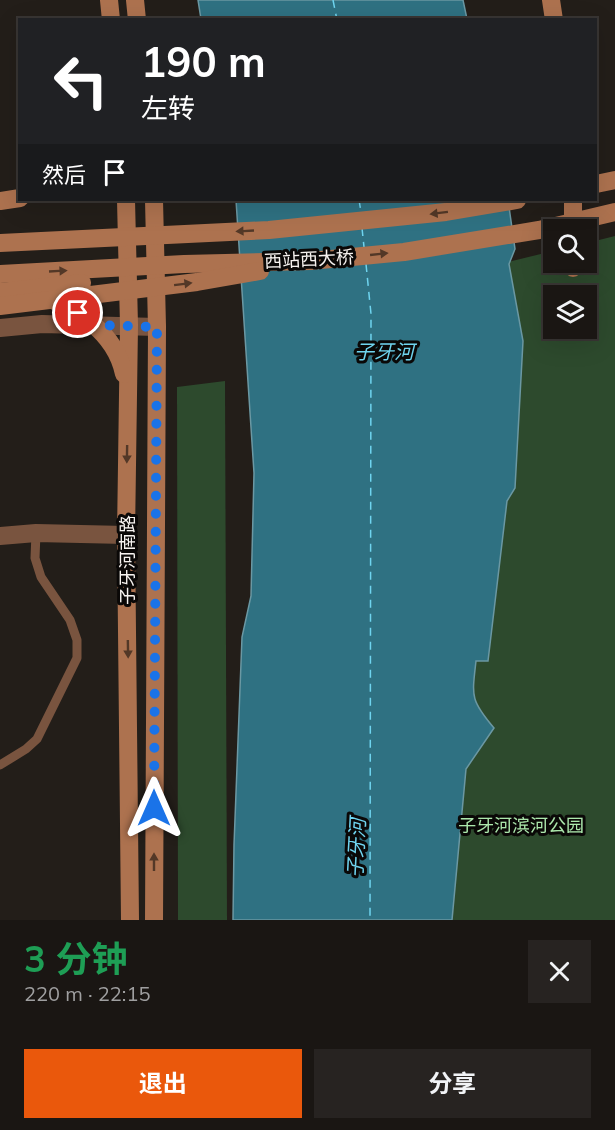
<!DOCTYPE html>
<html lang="zh">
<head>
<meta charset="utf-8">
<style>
	:root { --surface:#1a1613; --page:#272321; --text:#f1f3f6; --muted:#9f9fa0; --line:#383533; --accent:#ea580c }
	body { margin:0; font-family:Mulish,"Noto Sans SC",sans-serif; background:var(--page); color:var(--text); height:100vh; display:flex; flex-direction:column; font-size:22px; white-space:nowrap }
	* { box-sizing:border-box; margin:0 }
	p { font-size:20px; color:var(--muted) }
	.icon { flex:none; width:33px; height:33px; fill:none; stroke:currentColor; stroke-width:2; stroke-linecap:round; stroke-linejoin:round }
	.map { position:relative; height:920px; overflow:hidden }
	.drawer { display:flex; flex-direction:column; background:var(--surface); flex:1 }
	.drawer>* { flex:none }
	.hud { position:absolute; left:18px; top:18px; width:579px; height:183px; border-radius:0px; box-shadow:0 6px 24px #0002,0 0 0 2px var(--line); background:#202124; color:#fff; overflow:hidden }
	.tools { position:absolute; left:543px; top:219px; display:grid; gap:12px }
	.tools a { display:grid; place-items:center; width:54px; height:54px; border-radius:0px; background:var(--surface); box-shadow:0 6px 24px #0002,0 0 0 2px var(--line); font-size:30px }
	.pin { position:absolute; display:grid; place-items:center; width:51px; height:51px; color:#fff; margin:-26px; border:3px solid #fff; border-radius:50%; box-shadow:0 2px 6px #0007 }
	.me { position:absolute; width:66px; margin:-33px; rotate:0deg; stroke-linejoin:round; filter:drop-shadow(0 0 4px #0008) }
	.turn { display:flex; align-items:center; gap:21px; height:126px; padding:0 24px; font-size:27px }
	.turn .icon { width:78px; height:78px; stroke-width:2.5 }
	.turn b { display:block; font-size:42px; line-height:51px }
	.then { display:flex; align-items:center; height:57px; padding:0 24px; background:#0003; gap:12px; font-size:22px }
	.round { display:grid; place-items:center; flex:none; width:63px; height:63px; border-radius:0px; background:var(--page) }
	.overview { display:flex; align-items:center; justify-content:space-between; height:102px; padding:0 24px }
	h1 { font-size:36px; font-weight:700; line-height:45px; color:#1e9e55 }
	.primary-button { display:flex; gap:12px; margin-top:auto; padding:12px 24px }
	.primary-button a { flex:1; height:69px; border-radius:0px; background:var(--accent); color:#fff; font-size:24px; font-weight:700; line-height:69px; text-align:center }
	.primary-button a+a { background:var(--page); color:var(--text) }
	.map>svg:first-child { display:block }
	.green { fill:#2d4a2d; fill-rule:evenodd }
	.water { fill:#2f7182; stroke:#6b98a3; stroke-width:1.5 }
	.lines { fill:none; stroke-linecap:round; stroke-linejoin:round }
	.ferry { stroke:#6fd4ef; stroke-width:1.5; stroke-dasharray:8 6; stroke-linecap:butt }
	.lane { stroke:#79543f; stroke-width:9 }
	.street { stroke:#79543f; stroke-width:18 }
	.secondary { stroke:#ad724f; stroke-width:18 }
	.oneway { fill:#533827 }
	.route { stroke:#1a73e8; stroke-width:10; stroke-dasharray:0 18 }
	.labels { text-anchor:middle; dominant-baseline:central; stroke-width:6; stroke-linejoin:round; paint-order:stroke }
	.street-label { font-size:18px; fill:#f7f3f0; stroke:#0a0807 }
	.park-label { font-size:18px; fill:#ace8ac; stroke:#0a0807 }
	.water-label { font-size:20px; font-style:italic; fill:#6fd4ef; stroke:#0a0807 }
</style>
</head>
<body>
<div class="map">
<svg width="615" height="920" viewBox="0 0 615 920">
	<rect width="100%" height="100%" fill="#231e19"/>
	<g class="green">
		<path d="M615,236v684h-192l44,-648 86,-21 1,11h32l1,-19zM554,296h32v32h-32z"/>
		<path d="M225,381l2,539h-49l-1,-533z"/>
	</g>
	<g class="water">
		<path d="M198,0h265l4,19h-266z"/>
		<path d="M236,200h272l7,49 -6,15 14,77 -8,147 -8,13 -19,160h-12c-4,35 -6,39 18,67l-28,41 -14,151h-219l1,-75 8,-208 9,-41 3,-123z"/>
	</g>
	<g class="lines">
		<g class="ferry">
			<path d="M333,0l4,20"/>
			<path d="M359,200l2,12"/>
			<path d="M362,228l2,19"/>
			<path d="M366,264l5,50 -1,606"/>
		</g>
		<path class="lane" d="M0,765l26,-16 11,-10 40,-81v-18l-7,-20 -29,-43 -6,-19 1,-25"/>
		<g class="street">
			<path d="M0,328l42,-4 115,3"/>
			<path d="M0,536l36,-3 90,2"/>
		</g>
		<g class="secondary">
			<path d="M109,0l2,20"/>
			<path d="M135,0l2,20"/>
			<path d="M551,0l3,20"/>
			<path d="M596,184l19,-4"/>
			<path d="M126,200l3,125 -3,210 4,385"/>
			<path d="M154,200l3,127 -3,593"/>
			<path d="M573,200v30"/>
			<path d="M0,201l20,-3"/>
			<path d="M0,243l269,-13 177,-18 71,-12"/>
			<path d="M573,268v-6"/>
			<path d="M0,274l184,-10 126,-3 94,-9 135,-22 76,-18"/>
			<path d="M22,289c43,13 92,37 102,85"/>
			<path d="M0,292l82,-9"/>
			<path d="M0,306l197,-24 63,-11"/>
		</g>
	</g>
	<defs><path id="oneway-solid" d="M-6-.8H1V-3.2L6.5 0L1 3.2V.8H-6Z" transform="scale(1.5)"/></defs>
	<g class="oneway">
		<use href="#oneway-solid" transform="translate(439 213) rotate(173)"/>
		<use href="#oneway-solid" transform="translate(245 231) rotate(177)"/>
		<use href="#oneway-solid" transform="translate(379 254) rotate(-6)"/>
		<use href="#oneway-solid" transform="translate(58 271) rotate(-3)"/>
		<use href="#oneway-solid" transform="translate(183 284) rotate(-7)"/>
		<use href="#oneway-solid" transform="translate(127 454) rotate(91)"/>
		<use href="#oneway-solid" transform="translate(128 649) rotate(89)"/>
		<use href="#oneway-solid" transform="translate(154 862) rotate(-90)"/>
	</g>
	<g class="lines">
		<path class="route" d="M78,313l15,12 64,2 -3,481"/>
	</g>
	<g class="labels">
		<g class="street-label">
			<text transform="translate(309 259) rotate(-3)">西站西大桥</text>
			<text transform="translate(127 560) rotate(-90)">子牙河南路</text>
		</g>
		<g class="park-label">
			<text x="521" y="825">子牙河滨河公园</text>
		</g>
		<g class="water-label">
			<text x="384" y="351">子牙河</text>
			<text transform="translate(356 848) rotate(-87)">子牙河</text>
		</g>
	</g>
</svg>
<div class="tools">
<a><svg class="icon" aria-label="search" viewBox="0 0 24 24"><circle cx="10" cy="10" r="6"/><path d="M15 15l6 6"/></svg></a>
<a><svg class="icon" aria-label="layers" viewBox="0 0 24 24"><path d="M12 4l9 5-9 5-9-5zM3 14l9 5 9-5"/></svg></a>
</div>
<div class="pin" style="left:78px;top:313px;background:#d93025"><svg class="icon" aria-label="arrive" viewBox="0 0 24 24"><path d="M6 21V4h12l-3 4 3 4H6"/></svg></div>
<svg class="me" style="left:154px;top:808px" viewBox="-20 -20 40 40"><path d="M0-17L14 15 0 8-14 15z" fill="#1a73e8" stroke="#fff" stroke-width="4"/></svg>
<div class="hud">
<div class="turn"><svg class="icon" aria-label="left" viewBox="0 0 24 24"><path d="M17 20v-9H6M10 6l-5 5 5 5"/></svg><div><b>190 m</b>左转</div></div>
<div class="then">然后<svg class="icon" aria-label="arrive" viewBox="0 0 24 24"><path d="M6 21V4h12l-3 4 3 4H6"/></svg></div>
</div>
</div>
<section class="drawer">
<div class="overview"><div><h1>3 分钟</h1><p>220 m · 22:15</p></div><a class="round"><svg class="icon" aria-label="close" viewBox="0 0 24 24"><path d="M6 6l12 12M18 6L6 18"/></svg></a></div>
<div class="primary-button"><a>退出</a><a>分享</a></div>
</section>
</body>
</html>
